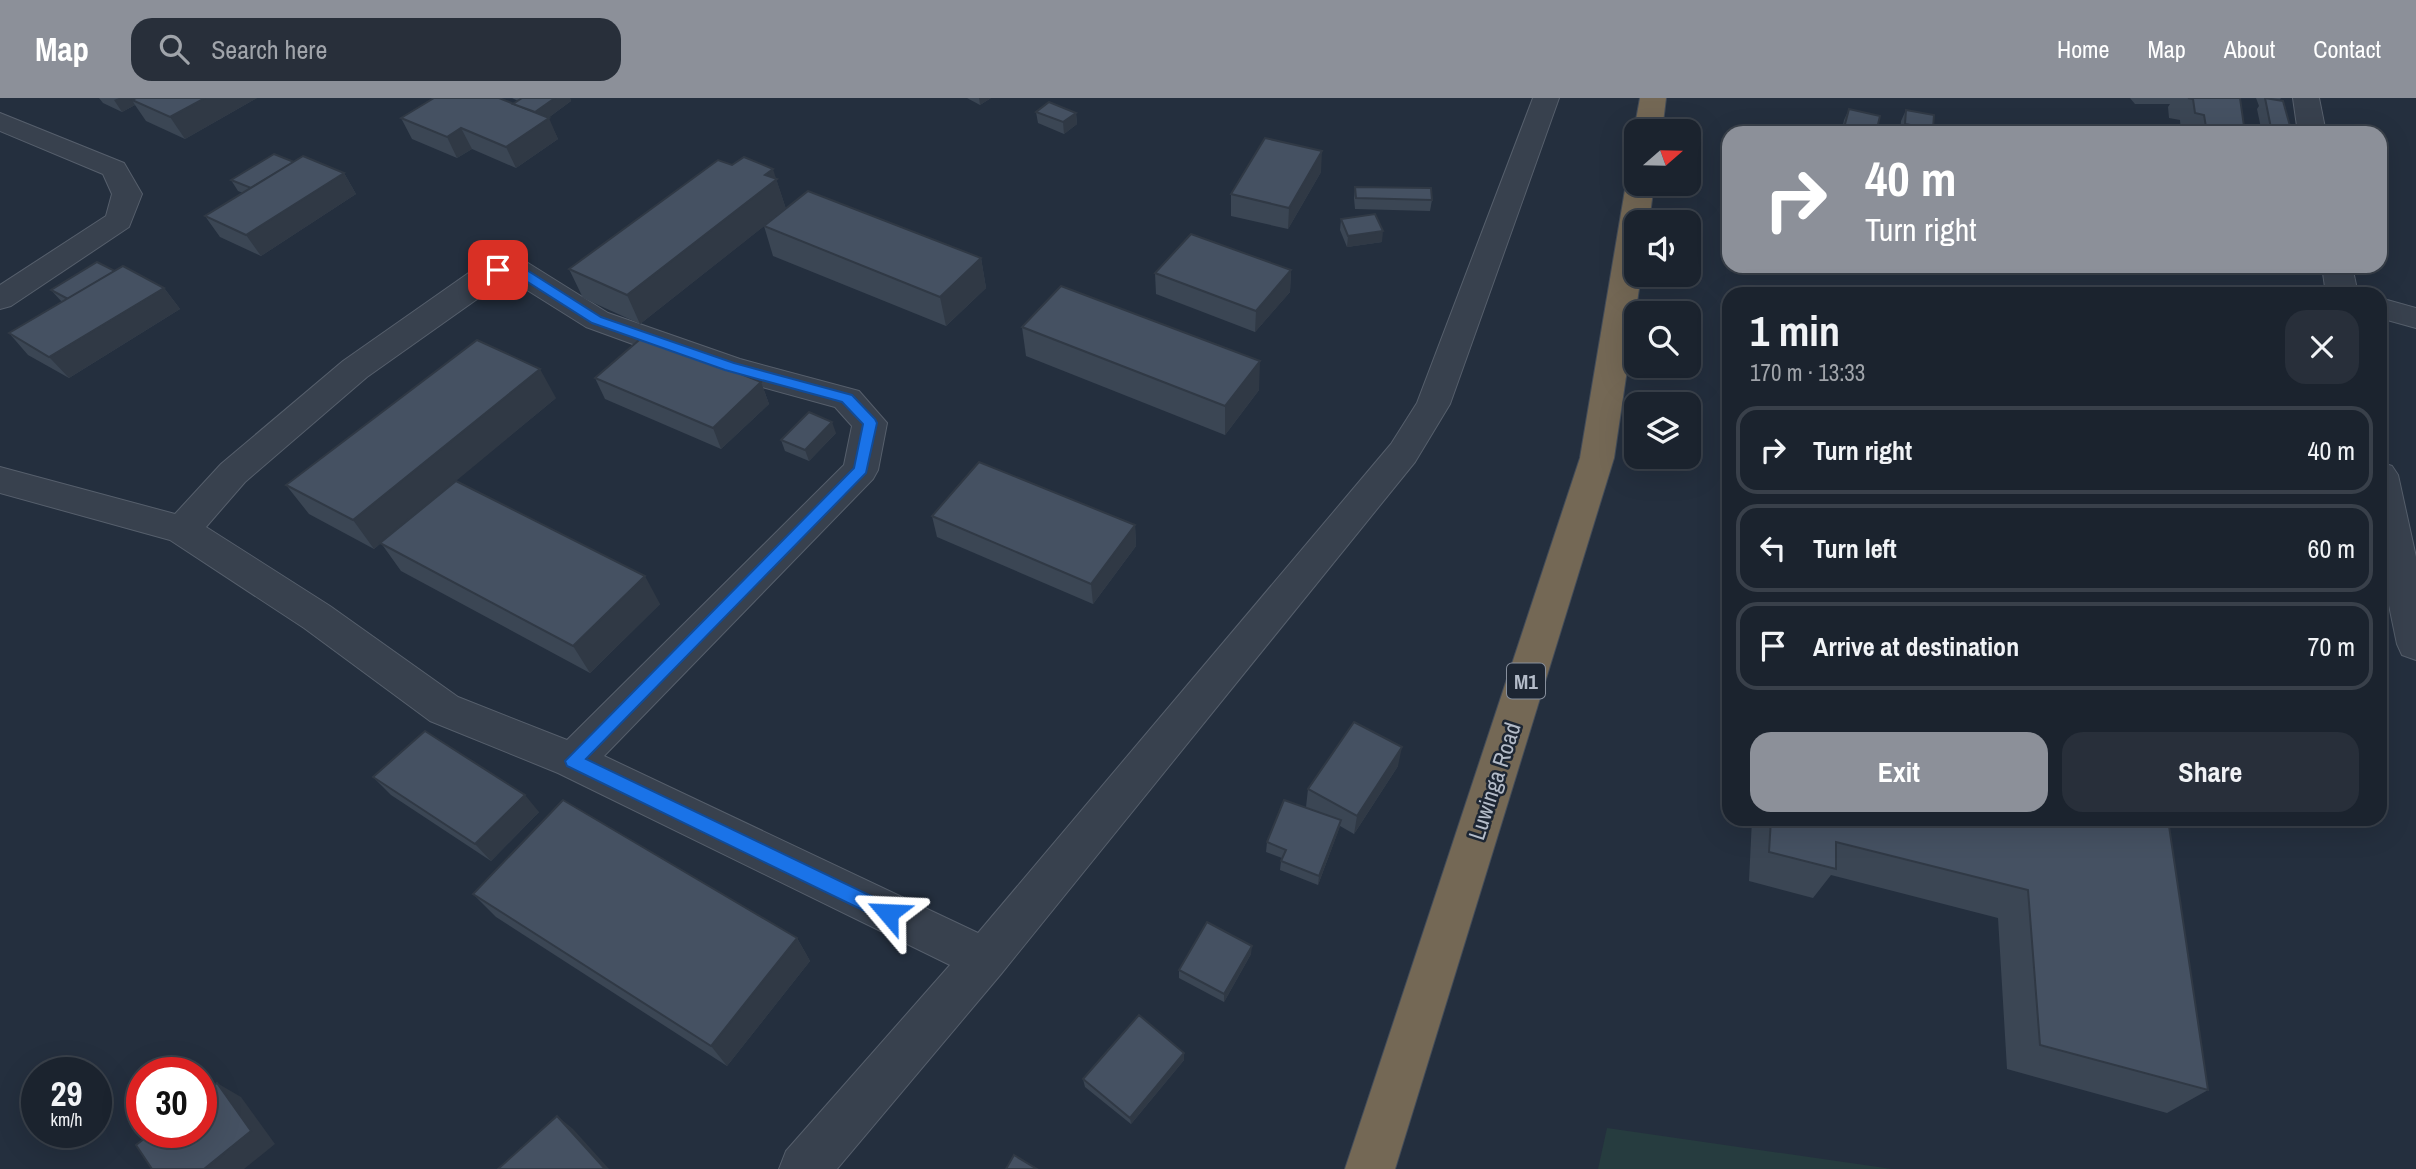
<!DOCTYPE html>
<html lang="en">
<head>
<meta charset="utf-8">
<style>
	:root { --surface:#1b232e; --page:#282f3a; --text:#f1f3f6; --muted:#a0a4aa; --line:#39404a; --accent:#8c9099 }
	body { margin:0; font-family:"Archivo Narrow",sans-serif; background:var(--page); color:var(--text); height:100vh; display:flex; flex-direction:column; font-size:26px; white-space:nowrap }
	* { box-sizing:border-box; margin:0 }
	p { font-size:23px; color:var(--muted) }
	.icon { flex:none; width:38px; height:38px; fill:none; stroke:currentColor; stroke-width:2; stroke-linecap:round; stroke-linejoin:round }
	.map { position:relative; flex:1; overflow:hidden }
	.details { position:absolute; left:1722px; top:189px; width:665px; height:539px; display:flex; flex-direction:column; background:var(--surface); border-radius:21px; box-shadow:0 7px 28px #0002,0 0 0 2px var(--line) }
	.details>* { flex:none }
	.top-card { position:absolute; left:1722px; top:28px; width:665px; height:147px; border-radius:21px; box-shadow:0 7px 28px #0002,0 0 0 2px var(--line); background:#8c9099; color:#fff; overflow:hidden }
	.needle { width:46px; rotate:70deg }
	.buttons { position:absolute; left:1624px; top:21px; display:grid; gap:14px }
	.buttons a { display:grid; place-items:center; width:77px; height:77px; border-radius:14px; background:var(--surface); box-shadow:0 7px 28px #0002,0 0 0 2px var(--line); font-size:35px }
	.speed { position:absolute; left:21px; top:959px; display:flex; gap:14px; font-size:35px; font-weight:700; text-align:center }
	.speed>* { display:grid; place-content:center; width:91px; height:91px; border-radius:50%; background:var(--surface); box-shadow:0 7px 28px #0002,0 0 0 2px var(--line); line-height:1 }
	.speed small { font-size:18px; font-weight:400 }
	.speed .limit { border:10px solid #d22; background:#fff; color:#111 }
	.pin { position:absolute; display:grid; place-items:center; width:60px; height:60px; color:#fff; margin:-30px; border-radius:14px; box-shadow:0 4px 10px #0006 }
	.me { position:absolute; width:77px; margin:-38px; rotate:296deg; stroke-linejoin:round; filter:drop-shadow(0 0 5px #0008) }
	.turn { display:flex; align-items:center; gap:24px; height:147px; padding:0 28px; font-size:32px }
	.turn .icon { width:91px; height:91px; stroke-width:2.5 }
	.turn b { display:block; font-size:49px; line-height:60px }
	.round { display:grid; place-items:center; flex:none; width:74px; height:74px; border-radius:21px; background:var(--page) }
	.head { display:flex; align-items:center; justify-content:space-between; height:119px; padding:0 28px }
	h1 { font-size:42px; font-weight:800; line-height:52px }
	.primary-button { display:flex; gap:14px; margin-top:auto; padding:14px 28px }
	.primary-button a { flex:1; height:80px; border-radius:21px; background:var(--accent); color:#fff; font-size:28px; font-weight:800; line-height:80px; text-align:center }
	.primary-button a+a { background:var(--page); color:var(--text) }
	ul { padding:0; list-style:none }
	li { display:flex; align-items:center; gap:21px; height:88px; margin:0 14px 10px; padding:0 14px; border:4px solid var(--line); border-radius:21px }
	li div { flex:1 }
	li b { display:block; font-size:26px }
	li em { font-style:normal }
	header { display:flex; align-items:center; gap:42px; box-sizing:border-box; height:98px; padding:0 35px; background:var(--accent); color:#fff }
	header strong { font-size:33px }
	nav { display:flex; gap:38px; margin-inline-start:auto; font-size:24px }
	.search { width:490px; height:63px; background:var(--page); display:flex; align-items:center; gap:18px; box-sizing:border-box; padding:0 24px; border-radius:21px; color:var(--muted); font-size:26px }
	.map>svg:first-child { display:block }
	.green { fill:#263c3f }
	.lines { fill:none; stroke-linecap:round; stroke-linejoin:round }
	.street-casing { stroke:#565f6c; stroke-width:2 }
	.highway-casing { stroke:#434c59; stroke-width:2 }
	.street { fill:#38414e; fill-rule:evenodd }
	.highway { fill:#746855; fill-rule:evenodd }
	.wall { fill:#3b4654 }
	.shaded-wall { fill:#303945 }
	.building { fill:#455162; stroke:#303945; stroke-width:2 }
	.route { fill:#1a73e8; stroke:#114b97; stroke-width:2 }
	.labels { text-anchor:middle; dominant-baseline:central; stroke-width:5; stroke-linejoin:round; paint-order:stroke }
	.shield { fill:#1d2633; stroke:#878f9c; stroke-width:2 }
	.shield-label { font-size:21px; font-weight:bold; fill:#b4bcc9 }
	.street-label { font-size:23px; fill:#b4bcc9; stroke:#1d2633 }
</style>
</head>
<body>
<header>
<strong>Map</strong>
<div class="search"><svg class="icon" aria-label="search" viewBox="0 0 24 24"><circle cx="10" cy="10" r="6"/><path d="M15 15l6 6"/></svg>Search here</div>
<nav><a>Home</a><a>Map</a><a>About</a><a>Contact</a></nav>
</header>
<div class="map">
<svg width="2416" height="1071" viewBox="0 0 2416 1071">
	<rect width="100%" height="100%" fill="#242f3e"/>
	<path class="green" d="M1607,1030l285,41h-294z"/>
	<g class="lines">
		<defs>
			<g id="street">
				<path d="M1533,0h26l-109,306 -35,58 -414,512 -164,195h-58l7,-18 164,-186 -392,-192 -128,-52 -126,-93 -134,-88 -170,-47v-26l175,47 46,-50 122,-103 127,-89 28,-12 30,3 80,50 132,46 119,32 28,32 -9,47 -5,9 -269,277 374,177 413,-489 26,-41zM504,182h7l75,47 132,48 117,32 17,19 -8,39 -277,275 -109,-43 -128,-91 -124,-79 39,-45 122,-105z"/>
				<path d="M2293,0h26l7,35h-28z"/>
				<path d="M0,15l124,50 18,31 -13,33 -118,79 -11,3v-24l106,-69 6,-22 -9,-20 -103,-43z"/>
				<path d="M2322,168h30l6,28h-32z"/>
				<path d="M2380,200l36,10v20l-36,-10z"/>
				<path d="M2380,364l12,4 6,9 18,82v103l-14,-5 -5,-11 -17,-82z"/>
			</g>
			<g id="highway">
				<path d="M1640,0h26l-4,33h-26v3l-2,-3z"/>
				<path d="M1636,78v8h18l-5,38h-13v53h5l-27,183 -219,711h-50l235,-711 46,-274 4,-6z"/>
			</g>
		</defs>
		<use href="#street" class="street-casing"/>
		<use href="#highway" class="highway-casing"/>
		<use href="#street" class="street"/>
		<use href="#highway" class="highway"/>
	</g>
	<g class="wall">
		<path d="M99,0h158l-72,41 -39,-18 -11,-16 -13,7 -19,-9z"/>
		<path d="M512,0h58l1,3 -23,17 10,21 -42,29 -44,-19 -15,9 -45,-19 -11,-21 112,-14 5,-3z"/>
		<path d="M967,0h24l-11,7z"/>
		<path d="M2130,0h110l5,35h-64l-1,-13 -11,-2 -1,-11 2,-3h-35z"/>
		<path d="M2256,0h25l-2,3 13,32h-30l-5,-24 2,-3z"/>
		<path d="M1849,11l27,24h-35l3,-13z"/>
		<path d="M1906,12l27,19 -2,4h-31l1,-12z"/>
		<path d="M1036,14l40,1 1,11 -13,10 -26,-11z"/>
		<path d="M732,67l44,14 10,30 195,49 5,30 -40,38 -173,-70 -9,-30 -124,98 -57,-26 -14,-29z"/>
		<path d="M1321,74l-33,57 -57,-13v-22z"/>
		<path d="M344,75l12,21 -95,62 -41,-19 -15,-21 38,-23 -5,-2 -7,-11z"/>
		<path d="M1355,89l77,13 -2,11 -75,-2 -1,-11z"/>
		<path d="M1341,121l41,23 -35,5 -7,-17z"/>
		<path d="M1291,172l-1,22 -35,40 -99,-38 -1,-21z"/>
		<path d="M115,173l49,17 16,21 -111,69 -41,-23 -19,-22 53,-31 -11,-12z"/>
		<path d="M1022,229l237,63 -34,45 -199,-79z"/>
		<path d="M595,280l166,4 8,22 -48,45 -116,-50z"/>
		<path d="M556,300l-135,111 239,95 -70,69 -189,-102 -20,-28 -7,6 -65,-35 -23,-29z"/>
		<path d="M836,335l-27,28 -24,-10 -4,-11z"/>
		<path d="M932,418l203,9 1,21 -43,58 -156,-67z"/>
		<path d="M1398,668l-44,68 -14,-8 -22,59 -38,-15 1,-9 1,-3 -16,-6 1,-10 42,-33 -3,-2 2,-18z"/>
		<path d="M373,679l166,35 -48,49 -100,-66z"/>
		<path d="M1752,721h416l40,271 -41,23 -160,-44 -9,-151 -167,-43 -18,23 -64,-17z"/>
		<path d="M473,796l324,44 13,23 -83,105 -231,-149z"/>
		<path d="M1251,856l-27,48 -45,-24v-8z"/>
		<path d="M1184,955v7l-53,64 -46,-37 -2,-8z"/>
	</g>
	<g class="shaded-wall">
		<path d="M119,0h28l-15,2 3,5 -13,7 -8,-12z"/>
		<path d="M205,0h52l-72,41 -15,-22z"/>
		<path d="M555,0h15l1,3 -31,23 -5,-12z"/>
		<path d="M979,0h12l-11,7z"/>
		<path d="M1076,15l1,11 -13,10 -1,-12z"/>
		<path d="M549,20l9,21 -42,29 -10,-21z"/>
		<path d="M461,30l11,21 -15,9 -10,-21z"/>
		<path d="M1322,53l-1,21 -33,57 1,-21z"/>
		<path d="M773,71l13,40 -146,115 -13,-29z"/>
		<path d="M344,75l12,21 -95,62 -15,-21z"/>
		<path d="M1383,133l-1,11 -35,5 1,-11z"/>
		<path d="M981,160l5,30 -40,38 -6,-29z"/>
		<path d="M1291,172l-1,22 -35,40 1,-21z"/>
		<path d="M164,190l16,21 -111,69 -20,-21z"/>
		<path d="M1260,263l-1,29 -34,45v-29z"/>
		<path d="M540,271l16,29 -182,151 -21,-29z"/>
		<path d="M761,284l8,22 -48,45 -8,-21z"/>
		<path d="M832,324l4,11 -27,28 -4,-11z"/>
		<path d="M1135,427l1,21 -43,58 -2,-20z"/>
		<path d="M645,478l15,28 -70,69 -17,-27z"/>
		<path d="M1402,649l-4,19 -44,68 3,-18z"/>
		<path d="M525,697l14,17 -48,49 -16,-17z"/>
		<path d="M1341,722l-2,9 -21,56 1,-9z"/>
		<path d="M797,840l13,23 -83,105 -16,-20z"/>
		<path d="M1252,848l-1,8 -27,48v-8z"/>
		<path d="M1184,955v7l-53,64 -1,-6z"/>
		<path d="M217,985l24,14 34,47 -31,25h-40z"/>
		<path d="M557,1018l16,13 36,40h-4z"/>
	</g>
	<g class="building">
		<path d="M136,0h69l-35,19 -38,-17z"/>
		<path d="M434,0h65l50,20 -43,29 -45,-19 -14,9 -46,-19z"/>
		<path d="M522,0h33l-20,14 -22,-8z"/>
		<path d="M2188,0h52l5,35h-9l-30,-6 -2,-12 -9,-2 -2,-14z"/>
		<path d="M2265,0l18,3 9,32h-20z"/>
		<path d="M1049,4l27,11 -13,9 -27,-10z"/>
		<path d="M1849,11l31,7 -4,17h-9l-23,-5z"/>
		<path d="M1906,12l28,5 -1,14 -28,-5z"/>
		<path d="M1265,40l57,13 -33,57 -58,-14z"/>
		<path d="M274,56l20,8 -43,26 -20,-8z"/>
		<path d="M303,58l41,17 -98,62 -41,-19z"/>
		<path d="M744,59l29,12 -8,6 12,4 -150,116 -58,-26 149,-109 14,5z"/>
		<path d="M1355,89l76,1 1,12 -76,-2z"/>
		<path d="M808,93l173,67 -41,39 -176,-71z"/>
		<path d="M1375,116l8,17 -35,5 -7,-17z"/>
		<path d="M1191,136l100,36 -35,41 -101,-38z"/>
		<path d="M97,164l18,9 -47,28 -17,-9z"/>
		<path d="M123,168l41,22 -115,69 -40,-24z"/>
		<path d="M1061,188l199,75 -35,45 -203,-79z"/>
		<path d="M645,237l116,47 -48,46 -118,-50z"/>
		<path d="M477,242l63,29 -187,151 -67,-35z"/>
		<path d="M809,314l23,10 -27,28 -24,-10z"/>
		<path d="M979,364l156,63 -44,59 -159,-68z"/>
		<path d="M456,383l189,95 -72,70 -193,-103z"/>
		<path d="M1354,624l48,25 -45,69 -49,-27z"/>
		<path d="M425,633l100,64 -50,49 -102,-67z"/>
		<path d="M563,702l234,138 -86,108 -238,-152z"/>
		<path d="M1284,702l57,20 -22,56 -38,-15 5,-11 -19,-8z"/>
		<path d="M1771,721h397l40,271 -168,-45 -12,-155 -192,-48v27l-67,-17z"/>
		<path d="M1207,824l45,24 -28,48 -45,-24z"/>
		<path d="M1139,917l45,38 -54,65 -47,-39z"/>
		<path d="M217,985l34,48 -47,38h-52l-16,-24 17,-13h48v-37z"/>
		<path d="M557,1018l48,53h-107z"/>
		<path d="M1014,1057l23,14h-31z"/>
	</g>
	<path class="route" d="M498,168l24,1 79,50 133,46 118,32 23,24 2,4 -11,50 -280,286 308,148 3,6 -3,6 -6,2 -7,-2 -314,-153 -2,-5 289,-293 9,-44 -21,-22 -117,-32 -133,-47 -77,-49 -21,-1v-6z"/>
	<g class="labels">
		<rect class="shield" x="1507" y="565.5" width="38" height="35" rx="5"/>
		<g class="shield-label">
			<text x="1526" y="583">M1</text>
		</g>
		<g class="street-label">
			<text transform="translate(1494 683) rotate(-72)">Luwinga Road</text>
		</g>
	</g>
</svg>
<div class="buttons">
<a><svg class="needle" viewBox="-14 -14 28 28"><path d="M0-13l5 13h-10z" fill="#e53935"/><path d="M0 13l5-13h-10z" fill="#a0a4aa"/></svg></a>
<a><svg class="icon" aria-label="sound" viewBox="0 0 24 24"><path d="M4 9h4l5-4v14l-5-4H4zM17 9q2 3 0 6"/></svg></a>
<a><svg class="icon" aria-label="search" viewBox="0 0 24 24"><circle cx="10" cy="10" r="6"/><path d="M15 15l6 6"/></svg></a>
<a><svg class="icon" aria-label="layers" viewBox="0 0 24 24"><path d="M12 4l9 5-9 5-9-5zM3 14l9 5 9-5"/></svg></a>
</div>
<div class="speed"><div>29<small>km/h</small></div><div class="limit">30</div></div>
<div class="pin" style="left:498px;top:172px;background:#d93025"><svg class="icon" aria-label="arrive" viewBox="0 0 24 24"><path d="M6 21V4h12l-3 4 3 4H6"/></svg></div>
<svg class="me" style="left:888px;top:815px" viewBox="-20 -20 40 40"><path d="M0-17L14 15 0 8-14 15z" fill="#1a73e8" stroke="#fff" stroke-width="4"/></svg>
<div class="top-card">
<div class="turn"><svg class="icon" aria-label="right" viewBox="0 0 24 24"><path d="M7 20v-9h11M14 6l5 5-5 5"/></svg><div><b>40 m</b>Turn right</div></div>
</div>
<section class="details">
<div class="head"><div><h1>1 min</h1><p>170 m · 13:33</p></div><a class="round"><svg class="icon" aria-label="close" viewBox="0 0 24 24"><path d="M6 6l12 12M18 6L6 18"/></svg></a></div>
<ul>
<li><svg class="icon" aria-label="right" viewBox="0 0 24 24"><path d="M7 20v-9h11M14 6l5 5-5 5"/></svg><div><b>Turn right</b></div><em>40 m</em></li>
<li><svg class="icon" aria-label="left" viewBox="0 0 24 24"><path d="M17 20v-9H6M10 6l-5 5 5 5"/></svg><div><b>Turn left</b></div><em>60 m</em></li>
<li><svg class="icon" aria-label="arrive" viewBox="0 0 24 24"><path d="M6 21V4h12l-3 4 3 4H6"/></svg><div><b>Arrive at destination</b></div><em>70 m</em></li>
</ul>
<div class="primary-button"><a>Exit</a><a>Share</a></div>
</section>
</div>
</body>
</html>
